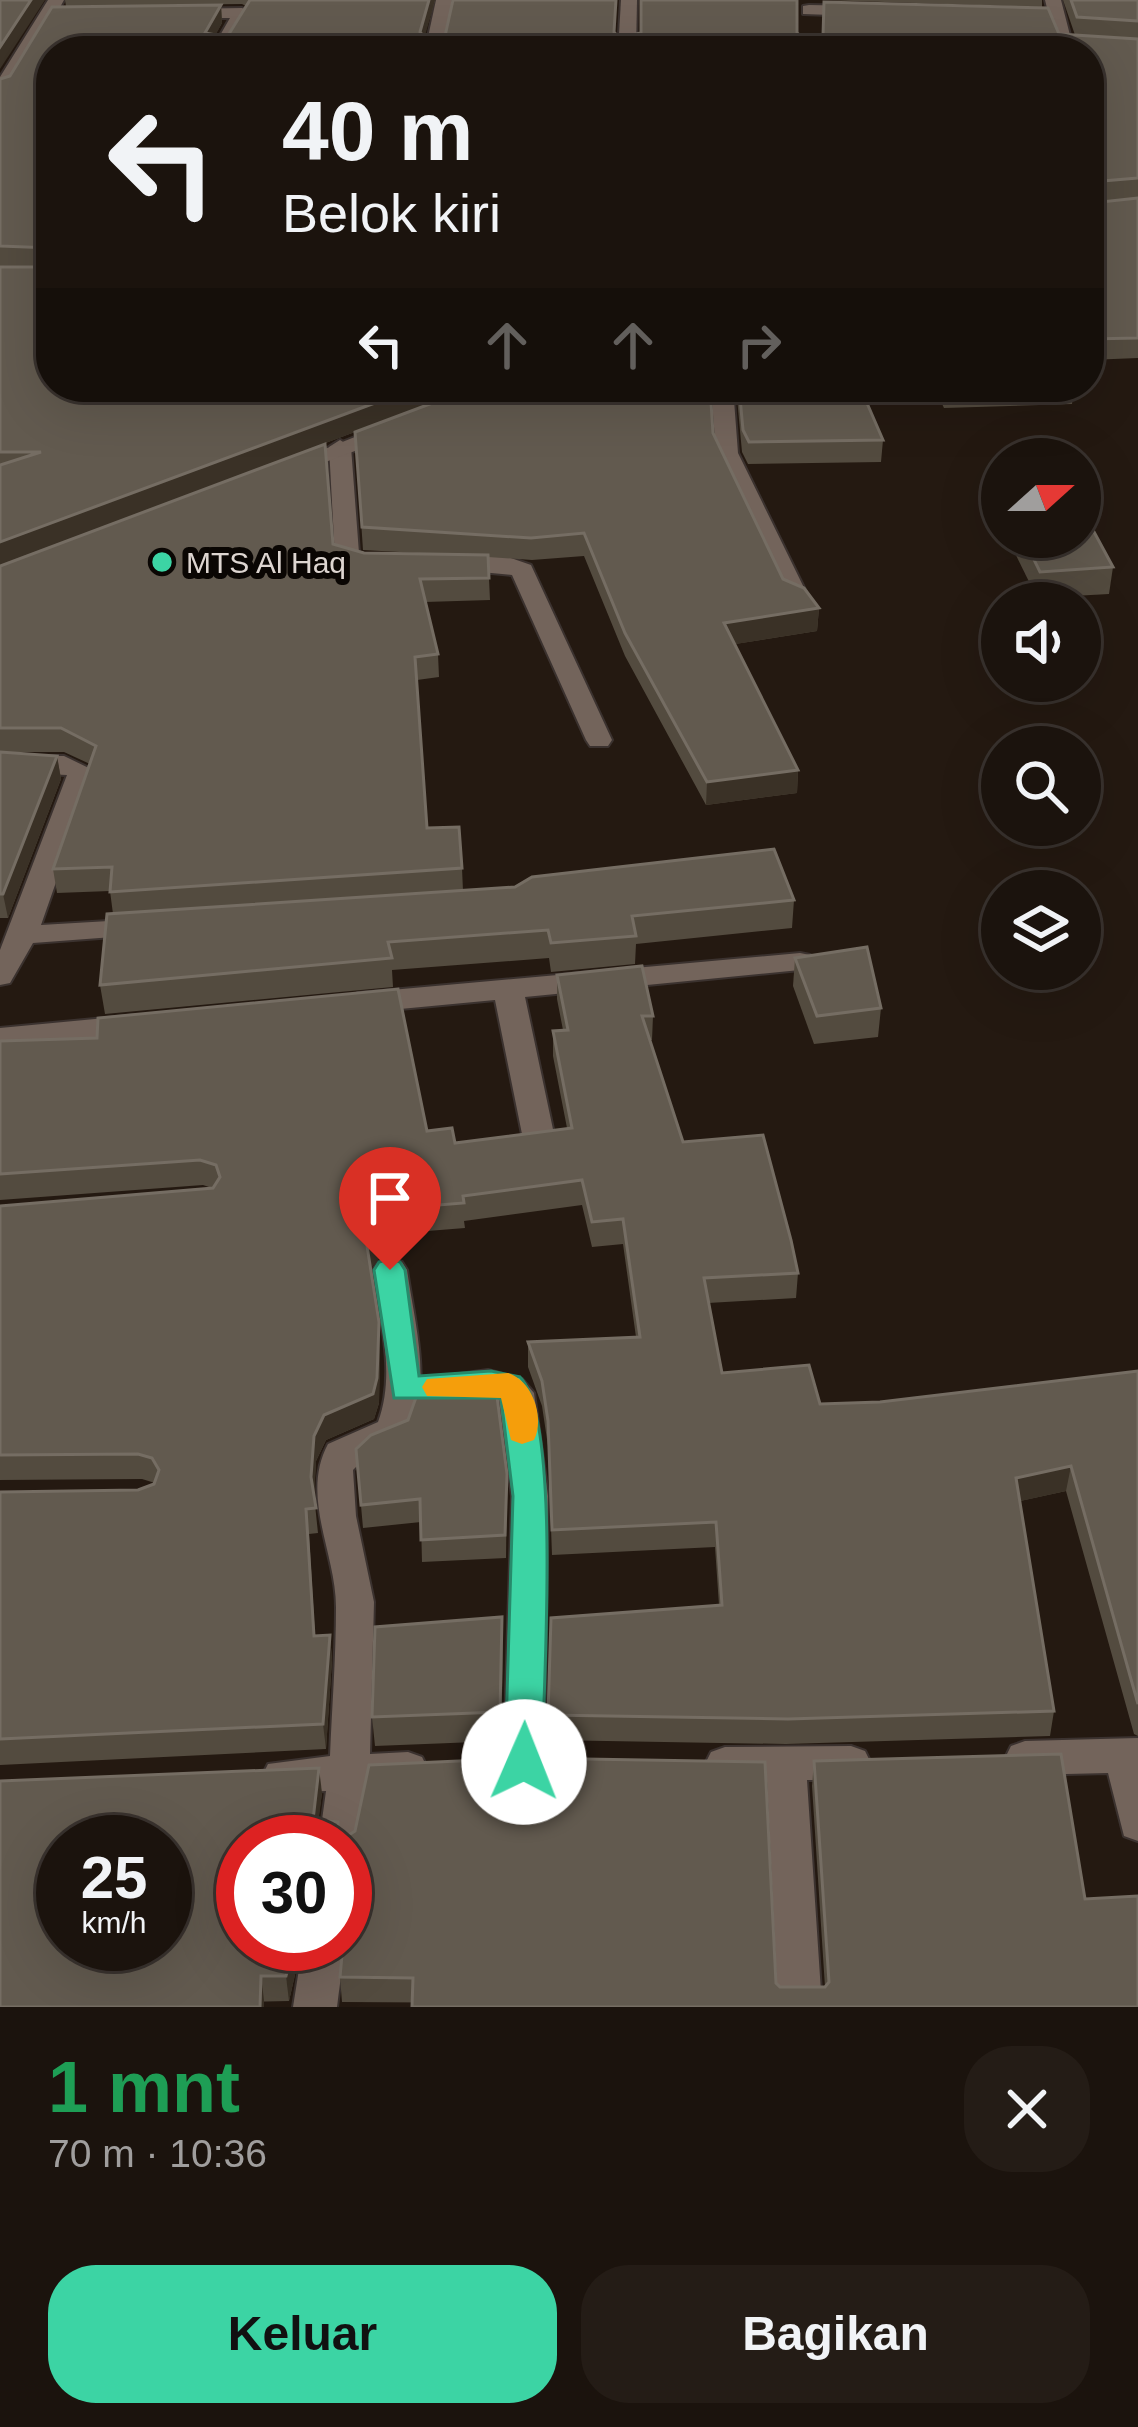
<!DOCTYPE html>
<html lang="id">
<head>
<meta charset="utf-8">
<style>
	:root { --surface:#1b130d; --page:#241c16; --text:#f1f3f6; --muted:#a09e9d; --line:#39322e; --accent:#3cd4a4 }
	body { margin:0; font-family:Helvetica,sans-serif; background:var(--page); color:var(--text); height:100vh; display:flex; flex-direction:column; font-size:45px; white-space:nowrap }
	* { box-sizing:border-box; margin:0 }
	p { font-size:39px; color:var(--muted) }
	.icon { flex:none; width:66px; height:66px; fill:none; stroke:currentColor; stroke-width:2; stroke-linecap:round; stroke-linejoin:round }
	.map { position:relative; height:2007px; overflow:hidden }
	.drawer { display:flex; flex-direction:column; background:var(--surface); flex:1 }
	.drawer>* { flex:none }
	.banner { position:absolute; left:36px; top:36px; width:1068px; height:366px; border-radius:48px; box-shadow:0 12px 48px #0002,0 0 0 3px var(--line); background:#1b130d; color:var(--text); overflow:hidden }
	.needle { width:78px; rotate:69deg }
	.fabs { position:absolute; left:981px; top:438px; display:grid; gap:24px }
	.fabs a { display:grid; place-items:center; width:120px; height:120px; border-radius:50%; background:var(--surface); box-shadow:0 12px 48px #0002,0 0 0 3px var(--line); font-size:60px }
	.speed { position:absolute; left:36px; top:1815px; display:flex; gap:24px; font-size:60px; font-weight:700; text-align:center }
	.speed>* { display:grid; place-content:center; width:156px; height:156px; border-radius:50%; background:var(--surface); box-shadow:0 12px 48px #0002,0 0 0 3px var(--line); line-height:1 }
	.speed small { font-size:30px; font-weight:400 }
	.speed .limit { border:18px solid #d22; background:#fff; color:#111 }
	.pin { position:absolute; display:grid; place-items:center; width:102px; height:102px; color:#fff; margin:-123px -51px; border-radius:50% 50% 50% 0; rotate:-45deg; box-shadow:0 0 12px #0007 }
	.pin .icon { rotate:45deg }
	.me { position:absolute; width:132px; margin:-66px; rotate:1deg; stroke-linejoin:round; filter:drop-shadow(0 0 9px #0008) }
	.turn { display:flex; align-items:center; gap:42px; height:252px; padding:0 48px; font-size:54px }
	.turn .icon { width:156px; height:156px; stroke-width:2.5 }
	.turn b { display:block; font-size:84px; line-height:102px }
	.lanes { display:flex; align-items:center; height:114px; padding:0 48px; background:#0003; justify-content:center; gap:60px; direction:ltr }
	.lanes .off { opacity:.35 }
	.round { display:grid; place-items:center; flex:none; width:126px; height:126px; border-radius:48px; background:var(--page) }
	.head { display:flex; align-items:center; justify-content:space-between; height:204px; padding:0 48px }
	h1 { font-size:72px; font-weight:800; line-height:90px; color:#1e9e55 }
	.primary-button { display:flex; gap:24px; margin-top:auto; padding:24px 48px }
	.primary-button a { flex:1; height:138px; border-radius:48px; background:var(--accent); color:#111; font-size:48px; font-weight:800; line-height:138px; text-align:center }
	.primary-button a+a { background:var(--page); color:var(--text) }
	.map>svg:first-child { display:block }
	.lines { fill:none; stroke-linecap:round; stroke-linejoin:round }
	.minor-casing { stroke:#3b322f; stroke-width:4 }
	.tertiary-casing { stroke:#3b322f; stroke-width:4 }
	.minor { fill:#73645b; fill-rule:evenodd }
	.tertiary { fill:#73645b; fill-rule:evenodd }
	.wall { fill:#534b3f }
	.shaded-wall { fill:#3a3126 }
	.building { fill:#625a4f; stroke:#756d63; stroke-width:3; fill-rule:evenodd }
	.route { fill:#3cd4a4; stroke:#278a6b; stroke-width:3 }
	.slow { fill:#f59e0b }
	.poi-dot { fill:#3cd4a4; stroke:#0a0603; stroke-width:4.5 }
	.labels { text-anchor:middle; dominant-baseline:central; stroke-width:12; stroke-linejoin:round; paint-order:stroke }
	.poi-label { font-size:30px; fill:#ddd5d0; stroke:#0a0603; text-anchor:start }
</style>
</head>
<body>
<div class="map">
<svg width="1138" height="2007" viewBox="0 0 1138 2007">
	<rect width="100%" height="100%" fill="#241911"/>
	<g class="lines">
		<defs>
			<g id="minor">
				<path d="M48,0h16l-6,11 30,-1 9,5 -9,5 -36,1 -43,71 -9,5v-20z"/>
				<path d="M436,0h16l-9,51h-18z"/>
				<path d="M621,0h16l-1,51h-18z"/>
				<path d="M1045,0h16l10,39 67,4v10l-81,-5z"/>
				<path d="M809,5l51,1 8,5 -8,5 -57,-2v-8z"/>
				<path d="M184,9l58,-1 9,5 -22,38h-18l19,-33h-52v-8z"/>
				<path d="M711,387h22l5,66 72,147 -3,5 -9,2 -12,-7 -70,-147z"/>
				<path d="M340,440l11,7 8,106 25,6v10l-37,-4 -12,-7 -6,-111z"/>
				<path d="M447,556h58l26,9 81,175 -4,6h-18l-4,-6 -74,-165 -74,-7v-10z"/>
				<path d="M0,756h64l31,15 -54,154 102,-6 15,9 -5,6 -120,9 -23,40 -10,2v-35l67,-175 -67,-3z"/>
				<path d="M800,953l10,2 5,7 -5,7 -285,28 29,137 -5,8h-22l-5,-8 -27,-134 -137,13 -15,-10 15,-10z"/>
				<path d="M137,1015l15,10 -4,7 -148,16v-20z"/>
				<path d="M390,1258l12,4 5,8c8,57 27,117 -2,171l-35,12 -17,17 3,46 18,86 -4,152 38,-2 14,5 6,12 -6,12 -55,7 -14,67 -8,3v-16h-26l7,-51 -44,2 -14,-5 -6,-12 6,-12 62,-8c2,-49 6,-99 6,-149 0,-54 -36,-111 -8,-163l50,-22c18,-48 2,-103 -5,-152l5,-8z"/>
				<path d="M488,1370l34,9 12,14 14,103 -4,265 -6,12 -14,5 -14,-5 -6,-12 8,-265 -13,-97 -54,-5 -6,-9 6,-9z"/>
				<path d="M1138,1738v103l-14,-5 -16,-63 -83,2 -14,-5 -6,-12 6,-12 14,-5z"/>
				<path d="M851,1746l14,5 6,12 -6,12 -14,5h-44l15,227h-44l-11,-226h-42l-14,-5 -6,-12 6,-12 14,-5z"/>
				<path d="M303,1944h42l-8,63h-44z"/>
			</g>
			<path id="tertiary" d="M395,421l8,2v10l-107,40h-16l-3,-5z"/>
		</defs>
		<use href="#minor" class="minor-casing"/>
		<use href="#tertiary" class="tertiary-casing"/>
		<use href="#minor" class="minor"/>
		<use href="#tertiary" class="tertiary"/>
	</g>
	<g class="wall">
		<path d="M65,0h370l-11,37 21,-1 8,-36h163l-1,33 3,4 22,-4v-33h157v33l5,4 20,-1 2,-34 224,6 11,26 40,3 -24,-2 -12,-35h75v198l-47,3 47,-3v160l-49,2v-309h-1038v336h182l22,4 45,-4h175l-475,178v-298h26l-26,-1v-187l10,-3 42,-69 169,-2 1,18 -7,12 12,2 19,-31 -4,-2 -176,2z"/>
		<path d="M821,0h221v7z"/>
		<path d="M736,387h124l23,53 -2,22 -133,2 -6,-12z"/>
		<path d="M934,387h140l-2,17 -128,4z"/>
		<path d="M355,432l358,1 70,146 36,29 -2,23 -82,13 63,126 -1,23 -91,12 -81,-149 -41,-100 -52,4 -44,-3 2,43 -65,2 13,52 1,23 -22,3 10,148 35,40 1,23 331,9 -2,28 -156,16 -1,20 -84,8 -2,-14 -157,12 1,17 -288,27 -5,-29 13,-71 -3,-23 -53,2 -4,-24 37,-105 -26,-12h-64v-186l333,-22 31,9 71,1 -72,-4z"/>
		<path d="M1007,537h73l33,30 -4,27 -72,4z"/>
		<path d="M0,752l57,4 4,23 -53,139h-8z"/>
		<path d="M795,958l86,50 -3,29 -64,7 -21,-58z"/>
		<path d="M557,975l96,41 -1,24h-2l33,102 115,131 -2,25 -88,5 14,70 98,31 60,-2 258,-31v365l-4,-2 -68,-243 -46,10 34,210 -4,25 -264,8 -237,-4 -1,-25 171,-110 -4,-58 -163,8 -4,-109 -6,-40 -14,-39v-25l108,-5 -13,-93 -31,3 -10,-42 -118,16 1,7 -87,7 2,22 -10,11 10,79 -1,56 -5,16 -48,21 -10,21 -2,34 4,38 -9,1 6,102 15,-1 2,25 -6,89 -326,16v-273l138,-2 17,-7 -13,-4 -142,1v-274l212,-18 -9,-3 -203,15v-159l427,90 28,12 112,-15 -14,-72v-25l10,-1 -6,-31z"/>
		<path d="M356,1449l151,25 -1,84 -84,4 -1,-40 -58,6z"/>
		<path d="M503,1647l-2,94 -126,5 -3,-29z"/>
		<path d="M814,1761l271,138 53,108 -796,-5 -2,-25 5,-33v-102l-102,102h59l-13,57 -289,6 322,-214 -4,28 20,1 1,12 5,4 432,145 4,4h45l-13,-201z"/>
	</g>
	<g class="shaded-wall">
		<path d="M31,0h14l-45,69v-22z"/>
		<path d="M429,0h6l-14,50 -1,-18z"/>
		<path d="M221,5l1,18 -15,28 -2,-18z"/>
		<path d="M418,387h57l-475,178v-23z"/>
		<path d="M819,608l-2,23 -94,15 1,-23z"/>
		<path d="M57,756l4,23 -53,139 -5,-24z"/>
		<path d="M798,770l-1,23 -91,12 1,-23z"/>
		<path d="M378,1232l2,25 -11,14 -2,-25z"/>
		<path d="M379,1322l1,25 -1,56 -5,16 -48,21 -10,21 -2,41 -3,-25 3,-41 10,-21z"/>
		<path d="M1071,1466l-5,25 -54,12 4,-25z"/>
		<path d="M502,1617l1,30 -2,94 -1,-29z"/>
		<path d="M330,1635l2,25 -6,89 -3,-25z"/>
		<path d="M319,1768l3,25 -6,49 -3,-22z"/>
		<path d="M294,1944h8l-13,57 -3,-25z"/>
		<path d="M261,1976l3,24v7h-4z"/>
	</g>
	<g class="building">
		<path d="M0,0h31l-31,47z"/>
		<path d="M250,0h179l-9,32 4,5 21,-1 8,-36h163l-2,32 4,5 23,-4v-33h156v33l5,4 21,-1 1,-34 224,6 11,26 79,5v139l-47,4 -2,8v-139h-1038v197l-51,-2v-167l10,-3 42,-69 169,-2 -16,28 22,4z"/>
		<path d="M1071,0h67v21l-61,-4z"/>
		<path d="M1138,198v140l-49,1v-139l3,3z"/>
		<path d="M51,265v122h182l22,4 45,-4h118l-418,155v-77l41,-13h-41v-185h48z"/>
		<path d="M475,387h235l3,46 70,146 21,9 15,20 -95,15 74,147 -91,12 -82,-149 -41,-100 -53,5 -169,-11 -7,-95z"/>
		<path d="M739,387h121l23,53 -134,2 -6,-12z"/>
		<path d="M325,444l8,100 31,9 124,2 1,23 -69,1 18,75 -23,3 12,171 32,-1 3,41 -352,24 2,-25 -59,2 43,-123 -35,-18h-61v-162z"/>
		<path d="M1080,506l33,61 -73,5 -17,-35h57z"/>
		<path d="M0,752l57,4 -54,138h-3z"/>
		<path d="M774,849l20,51 -162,16 4,20 -85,7 -3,-13 -160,12 4,16 -292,27 7,-71 408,-27 17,-10z"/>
		<path d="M867,947l14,61 -64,8 -22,-58z"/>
		<path d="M642,966l11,50h-11l41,126 80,-7 28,105 7,33 -94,5 18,95 87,-8 11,39 60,-2 258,-31v333l-67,-238 -55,12 38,233 -266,8 -240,-4 3,-97 171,-13 -6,-83 -164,8 -4,-109 -6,-40 -14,-39 112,-5 -17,-118 -31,3 -10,-42 -119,16 1,7 -87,7 1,22 -11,14 12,76 -2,56 -4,16 -49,21 -10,21 -3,41 5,31 -10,1 8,127 16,-1 -7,89 -323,15v-247l138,-2 16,-6 5,-14 -7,-12 -14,-4 -138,1v-249l213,-18 7,-11 -4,-12 -16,-5 -200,14v-133l97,-3 1,-20 300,-29 29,142 25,-3 3,15 117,-15 -19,-97 15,-1 -11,-55z"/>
		<path d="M495,1381l12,93 -2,61 -84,5 -1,-41 -59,6 -5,-56 15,-14 37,-15 12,-34z"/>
		<path d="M502,1617l-2,95 -128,5 3,-90z"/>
		<path d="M1061,1754l24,145 53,-3v111h-726l1,-29 -73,-1 3,-33h2v-102h-102v102h51l-8,32h-25l-1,31h-260v-226l319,-13 -6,52 25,2v11l6,5 11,-7 14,-66 155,-7 241,4 11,221 4,4h45l4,-5 -15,-221zM63,1842h102v102h-102z"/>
	</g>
	<path class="route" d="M390,1259l10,3 5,8 14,106 72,-5 29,6c42,42 23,315 22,385l-6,11 -12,4 -13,-4 -6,-11 8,-266 -12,-98h-107l-20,-128 5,-8z"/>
	<path class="slow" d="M508,1373c25,8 37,45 26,67l-12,4 -11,-4 -10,-42 -74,-2 -5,-9 5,-8z"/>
	<circle class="poi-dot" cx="162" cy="562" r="12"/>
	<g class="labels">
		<g class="poi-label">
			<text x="186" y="562">MTS Al Haq</text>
		</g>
	</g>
</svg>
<div class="fabs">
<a><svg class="needle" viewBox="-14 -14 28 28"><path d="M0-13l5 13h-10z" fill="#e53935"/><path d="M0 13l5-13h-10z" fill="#a09e9d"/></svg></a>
<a><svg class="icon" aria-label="sound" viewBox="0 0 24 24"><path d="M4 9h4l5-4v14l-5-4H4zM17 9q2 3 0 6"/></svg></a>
<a><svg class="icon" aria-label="search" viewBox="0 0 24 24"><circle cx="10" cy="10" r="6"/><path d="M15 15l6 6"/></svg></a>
<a><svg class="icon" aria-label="layers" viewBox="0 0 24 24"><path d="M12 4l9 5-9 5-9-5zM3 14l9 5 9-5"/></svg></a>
</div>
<div class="speed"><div>25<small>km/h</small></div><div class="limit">30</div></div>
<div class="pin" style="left:390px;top:1270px;background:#d93025"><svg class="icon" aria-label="arrive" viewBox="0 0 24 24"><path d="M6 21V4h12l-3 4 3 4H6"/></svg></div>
<svg class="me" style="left:524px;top:1762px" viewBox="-20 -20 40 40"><circle r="19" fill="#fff"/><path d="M0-13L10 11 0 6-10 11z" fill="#3cd4a4"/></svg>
<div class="banner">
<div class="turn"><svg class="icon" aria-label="left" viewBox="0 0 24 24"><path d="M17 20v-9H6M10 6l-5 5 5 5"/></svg><div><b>40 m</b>Belok kiri</div></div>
<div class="lanes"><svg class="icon" aria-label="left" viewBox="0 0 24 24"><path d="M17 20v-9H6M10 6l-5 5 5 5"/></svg><svg class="icon off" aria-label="ahead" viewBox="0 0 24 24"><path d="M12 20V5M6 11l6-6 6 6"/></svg><svg class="icon off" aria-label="ahead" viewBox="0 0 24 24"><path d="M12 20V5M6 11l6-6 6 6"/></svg><svg class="icon off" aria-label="right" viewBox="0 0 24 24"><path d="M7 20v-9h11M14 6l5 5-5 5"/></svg></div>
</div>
</div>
<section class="drawer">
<div class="head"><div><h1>1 mnt</h1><p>70 m · 10:36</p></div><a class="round"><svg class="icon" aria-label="close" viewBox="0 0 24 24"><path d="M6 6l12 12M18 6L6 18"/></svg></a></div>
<div class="primary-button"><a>Keluar</a><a>Bagikan</a></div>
</section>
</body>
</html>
